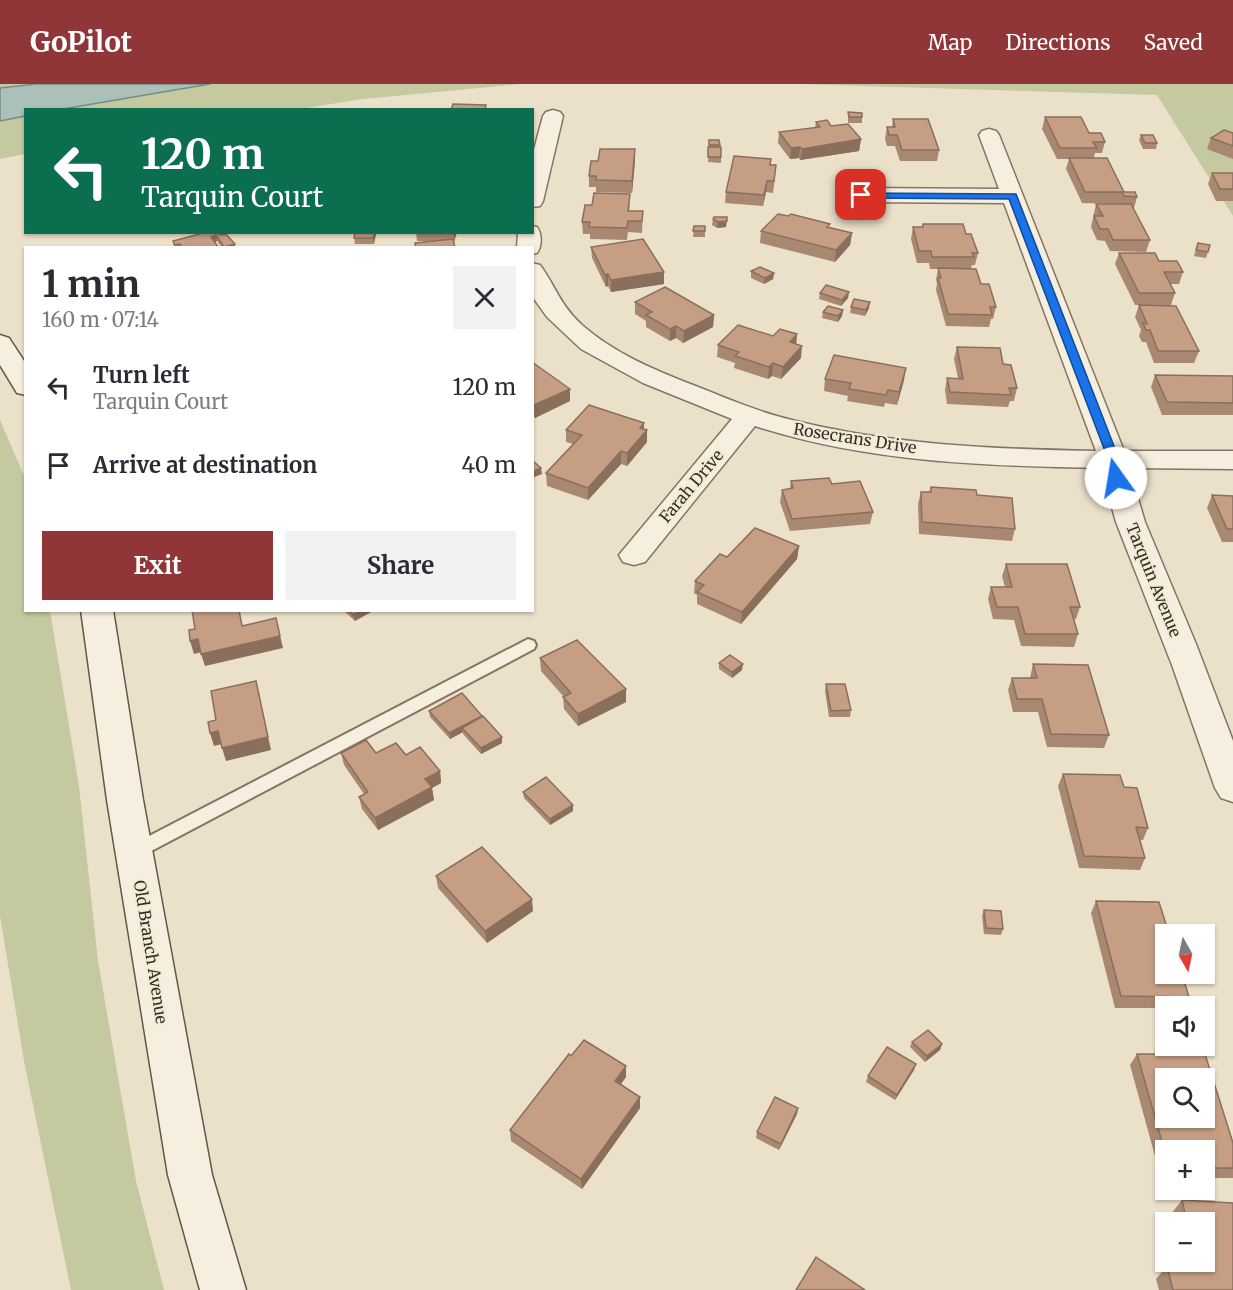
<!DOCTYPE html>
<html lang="en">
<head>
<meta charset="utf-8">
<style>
	:root { --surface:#fff; --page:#f2f2f3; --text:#2b2b33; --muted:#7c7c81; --accent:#903639 }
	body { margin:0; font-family:Merriweather,serif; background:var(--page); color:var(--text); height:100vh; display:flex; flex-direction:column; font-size:22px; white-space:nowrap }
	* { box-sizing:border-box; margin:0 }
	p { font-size:20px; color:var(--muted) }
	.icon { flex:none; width:33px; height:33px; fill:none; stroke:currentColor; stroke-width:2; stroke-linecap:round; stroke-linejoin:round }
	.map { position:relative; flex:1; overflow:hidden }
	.panel { position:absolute; left:24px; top:162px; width:510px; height:366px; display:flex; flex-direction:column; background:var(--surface); border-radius:0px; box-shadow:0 2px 4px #0004 }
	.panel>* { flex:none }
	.hud { position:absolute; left:24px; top:24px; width:510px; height:126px; border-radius:0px; box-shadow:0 2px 4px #0004; background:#0b6e4f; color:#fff; overflow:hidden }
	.needle { width:39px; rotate:171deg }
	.buttons { position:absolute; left:1155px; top:840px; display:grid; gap:12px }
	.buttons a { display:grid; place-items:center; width:60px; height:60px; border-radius:0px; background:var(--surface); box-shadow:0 2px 4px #0004; font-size:30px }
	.pin { position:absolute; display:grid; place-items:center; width:51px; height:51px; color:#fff; margin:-26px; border-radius:12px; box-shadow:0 3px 9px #0006 }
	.me { position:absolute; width:66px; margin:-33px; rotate:347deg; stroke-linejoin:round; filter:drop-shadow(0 0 4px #0008) }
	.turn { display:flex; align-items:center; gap:21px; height:126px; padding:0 18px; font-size:27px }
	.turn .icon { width:78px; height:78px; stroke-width:2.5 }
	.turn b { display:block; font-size:42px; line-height:51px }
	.round { display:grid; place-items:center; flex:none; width:63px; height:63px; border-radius:0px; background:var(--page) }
	.headline { display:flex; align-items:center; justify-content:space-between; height:102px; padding:0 18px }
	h1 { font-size:36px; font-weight:700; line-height:45px }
	.primary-button { display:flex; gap:12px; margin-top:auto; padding:12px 18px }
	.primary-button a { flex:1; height:69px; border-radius:0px; background:var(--accent); color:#fff; font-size:24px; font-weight:700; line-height:69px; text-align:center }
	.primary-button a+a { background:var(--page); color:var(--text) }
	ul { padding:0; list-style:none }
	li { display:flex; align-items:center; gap:18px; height:78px; padding:0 18px }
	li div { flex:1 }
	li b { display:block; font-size:22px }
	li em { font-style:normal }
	header { display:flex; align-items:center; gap:36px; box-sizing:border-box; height:84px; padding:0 30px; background:var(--accent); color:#fff }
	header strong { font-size:28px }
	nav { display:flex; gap:33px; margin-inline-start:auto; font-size:21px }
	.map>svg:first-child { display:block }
	.green { fill:#c5c99f }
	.water { fill:#abc0b9; stroke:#728e86; stroke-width:1.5 }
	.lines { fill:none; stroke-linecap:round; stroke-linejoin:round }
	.service-casing { stroke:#867460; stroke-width:4 }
	.minor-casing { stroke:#867460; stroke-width:3 }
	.secondary-casing { stroke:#685543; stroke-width:3 }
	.service { fill:#f6eede; fill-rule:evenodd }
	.minor { fill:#f6eede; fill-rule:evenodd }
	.secondary { fill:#f6eede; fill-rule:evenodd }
	.wall { fill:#a98872 }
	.shaded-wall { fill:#8a6f5c }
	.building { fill:#c59e84; stroke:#8a6f5c; stroke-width:1.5; fill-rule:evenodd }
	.route { fill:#1a73e8; stroke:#114b97; stroke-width:1.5 }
	.labels { text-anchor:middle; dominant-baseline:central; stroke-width:4.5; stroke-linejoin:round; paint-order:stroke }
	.street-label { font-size:16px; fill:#392d22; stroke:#f3ebda }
</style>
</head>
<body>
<header>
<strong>GoPilot</strong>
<nav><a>Map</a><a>Directions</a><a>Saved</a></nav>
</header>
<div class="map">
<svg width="1233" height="1206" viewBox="0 0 1233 1206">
	<rect width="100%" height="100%" fill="#ebe1cb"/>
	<g class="green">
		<path d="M0,0h521l-158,15 -63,10 -274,1 -1,44 -25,5z"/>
		<path d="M797,0h436v132l-76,-121z"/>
		<path d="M0,336l25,58 1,132 24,1 29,175 19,175 38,220 28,109h-93l-47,-229 -24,-145z"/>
	</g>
	<path class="water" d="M36,0h174l-147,25 -37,1 -1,6 -25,5v-33z"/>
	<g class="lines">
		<defs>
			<path id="service" d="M528,555l6,2 2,4 -2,4 -394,208 -6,2 -6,-2 -3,-5 3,-5z"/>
			<g id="minor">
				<path d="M553,26l7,2 3,4 -20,85 -3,5 -8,1v-50l11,-41 3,-4z"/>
				<path d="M989,45l7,2 3,4 125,316h109v18l-104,-1 16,54 51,122 37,97v61l-12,-4 -6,-10 -43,-123 -56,-143 -15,-54c-116,-2 -235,-6 -346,-42l-110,136 -11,3 -11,-3 -4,-7 113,-136 -89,-36 -62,-34 -34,-32 -15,-21v-33l8,2c16,22 20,40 42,60 32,28 72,45 111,60 33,13 65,27 99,35 99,25 202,29 304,31l-92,-248 -143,-1 -8,-2 -3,-5 3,-5 8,-2 138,1 -20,-54 3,-4z"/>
				<path d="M532,142l5,1c5,7 5,19 0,26l-5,1v-6h-15l1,-16h14z"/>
			</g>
			<g id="secondary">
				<path d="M0,251l9,3 17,26v31l-9,-2 -17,-28z"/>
				<path d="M81,526h32l30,190 69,375 34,115h-46l-32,-115 -61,-375z"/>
			</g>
		</defs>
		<use href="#service" class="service-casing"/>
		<use href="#minor" class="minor-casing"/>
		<use href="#secondary" class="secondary-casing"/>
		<use href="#service" class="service"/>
		<use href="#minor" class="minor"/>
		<use href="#secondary" class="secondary"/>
	</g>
	<g class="wall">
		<path d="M848,28l14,5v6h-14z"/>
		<path d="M1045,33l44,16 16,9 -3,11h-7l-1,5 30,34 13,5 -3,11h-1l17,32 -4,12 -36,-1 -5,-10 -8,-1 -6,-13 5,-23h23l-37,-1 -16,-34 3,-10h-12l-15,-30z"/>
		<path d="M893,35l46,31 -2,11h-37l-5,-15h-8l-2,-7 2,-12h5z"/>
		<path d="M816,38l15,4 30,13 -2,12 -59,9 -1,-2 -9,1 -12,-16 1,-11 36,-4z"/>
		<path d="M1233,49v26l-26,-10 4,-11z"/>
		<path d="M1141,51l16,8 -1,6h-13l-4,-9z"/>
		<path d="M709,56h10l1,7h1v16l-13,-1z"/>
		<path d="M771,75l-1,6 5,12 -2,16 -7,-1 -3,14 -38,-3 1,-11z"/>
		<path d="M635,77l-3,32 -36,-1v-5h-7v-11z"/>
		<path d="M1212,89h21v28h-17l-8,-17z"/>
		<path d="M630,121l-1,6h14l-1,22 -14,-1 -1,8 -37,-1v-5h-7l-1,-12z"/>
		<path d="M713,135l13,8 -9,1 -5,-3z"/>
		<path d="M923,140l43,10 12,19 -3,12h-3l-1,4 25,38 -3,12h-2l-2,8 -43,-1 -10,-36 1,-7 -1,-3 2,-11h-8l-1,-6h-12l-6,-24 2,-12h9z"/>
		<path d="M694,142h11v11h-12z"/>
		<path d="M829,143l23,6 -2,12 -15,17 -75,-19 1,-12z"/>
		<path d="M416,148h41l-3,10 1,6h-39l-1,-5 15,-2h-13z"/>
		<path d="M376,150l-2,10h-19l-1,-6z"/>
		<path d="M220,151l15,13h-13l-5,-7 -2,1 4,6h-45l-1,-7z"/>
		<path d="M1198,159l12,2 -4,13 -12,-2z"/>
		<path d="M591,163l73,25v12l-53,8 -3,-6 -2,1 -14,-29z"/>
		<path d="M1119,169l40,8 24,11 -4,12h-9l5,9 -4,12h-36l-20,-41z"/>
		<path d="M751,187l23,2 -1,6 -9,5 -13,-6z"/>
		<path d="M820,209l28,5 -7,8 -22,-7z"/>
		<path d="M635,218l79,13 -1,12 -30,16 -7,-5 -6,3 -24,-14v-6l-11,-7z"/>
		<path d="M1139,221l60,46 -5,12h-40l-8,-21h-4l-3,-6 2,-6 -6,-13z"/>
		<path d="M851,223l18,1 -4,8 -15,-3z"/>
		<path d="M843,226l-1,6 -4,6 -16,-4 1,-6z"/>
		<path d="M797,250l-1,10 5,14 -20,21 -9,-3 -4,3 -34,-11 1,-5 -18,-6 1,-12 55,-9z"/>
		<path d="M957,263l46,17 14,24 -3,13h-4l-2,6 -61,-3 -2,-14 2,-12h11l-4,-19z"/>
		<path d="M532,278l38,39 -35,17 -3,-2z"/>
		<path d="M1155,291l78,1v39h-71l-11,-28z"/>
		<path d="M825,295l79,1 -7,25 -12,-2 -1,4 -37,-6 1,-5 -24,-5z"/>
		<path d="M644,339v6l3,1v12l-20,24 -6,-2 -33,36 -41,-14 -1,-13 27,-29 -7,-2v-12z"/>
		<path d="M791,397l41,3 41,28 -3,12 -80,7 -10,-29 2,-12 8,-1z"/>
		<path d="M931,403l46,8 38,34 -3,12 -93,-7 -1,-30 3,-12h8z"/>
		<path d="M1212,411l21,1v46h-11l-15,-34z"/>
		<path d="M799,462l-2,13 -56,65 -44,-20v-9l-3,-2 1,-12 32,-24z"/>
		<path d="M1006,480l74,43 -4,12h-2l4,15 -4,13 -53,-1 -7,-26 -21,-1 -5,-20 3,-12h14l-3,-11z"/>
		<path d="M343,526h28v2l-16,9z"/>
		<path d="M540,574l86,31v13l-48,24 -14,-17 -1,-13 -22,-25z"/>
		<path d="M719,579l23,7 -10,8 -13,-9z"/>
		<path d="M1033,580l76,71 -5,13 -57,-1 -9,-35h-25l-5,-22 4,-12h18z"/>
		<path d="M826,600l25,26 -1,7h-21l-4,-26z"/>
		<path d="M429,627l53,5v1l20,20v6l-21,11 -18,-20v-2l-13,7 -20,-22z"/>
		<path d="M341,669h35l30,2 34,16 1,12 -9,5 2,12 -56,30 -16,-21 -3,-12 5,-3 -20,-29z"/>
		<path d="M1063,690l61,13 24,41 -5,12h-3l5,18 -5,12 -61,-2 -21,-82z"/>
		<path d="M523,708l50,13v6l-23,14 -26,-27z"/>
		<path d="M436,792l97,35 -46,32 -49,-55z"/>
		<path d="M1096,817l93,96 -6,9h-17v2h-51l-24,-95z"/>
		<path d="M984,826l19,19 -2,6 -17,-1 -2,-18z"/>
		<path d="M912,958l30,2 -2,6 -15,12 -15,-15z"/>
		<path d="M1137,970l96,89v35h-29v-28h-38v28h-5l-31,-113z"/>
		<path d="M571,972l55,21 -5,7 19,13v11l-58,81 -71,-48 -1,-11z"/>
		<path d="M914,986l-19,30 -29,-18 2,-6z"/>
		<path d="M797,1030l-18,36 -23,-12 1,-6z"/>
		<path d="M1182,1116l51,3v87h-74l-3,-11 11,-13 15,1 -1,-5h23v-40h-32l-1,-8z"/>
	</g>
	<g class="shaded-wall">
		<path d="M861,55l-2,12 -59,9 2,-11z"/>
		<path d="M800,63l-1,11 -9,1 1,-11z"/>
		<path d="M635,65v12l-3,32v-12z"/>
		<path d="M767,97l-1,11 -3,14 1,-11z"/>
		<path d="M727,137l-1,6 -9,1 1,-6z"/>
		<path d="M375,148h1v2l-2,10 -1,-6z"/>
		<path d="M454,148h3l-3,10z"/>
		<path d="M852,149l-2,12 -15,17 1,-12z"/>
		<path d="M216,151l1,6 -5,2 -1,-6z"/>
		<path d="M235,160v4h-11v-1z"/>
		<path d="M664,188v12l-53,8v-12z"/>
		<path d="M774,189l-1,6 -9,5 1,-6z"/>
		<path d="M608,190v12l-2,1 -1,-12z"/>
		<path d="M849,208l-1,6 -7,8 1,-6z"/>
		<path d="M870,218l-1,6 -4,8 1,-6z"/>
		<path d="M843,226l-1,6 -4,6v-6z"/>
		<path d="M714,231l-1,12 -30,16 1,-12z"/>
		<path d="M676,242v12l-6,3v-12z"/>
		<path d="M797,250l-1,13 -6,-5z"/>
		<path d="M802,262l-1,12 -20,21 2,-12z"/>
		<path d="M773,279l-1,13 -4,3 1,-12z"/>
		<path d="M906,284l-2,12 -7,25 2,-13z"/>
		<path d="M570,305v12l-35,17 -1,-13z"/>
		<path d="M644,339v11l3,-4v12l-20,24v-13l13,-25z"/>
		<path d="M621,367v13l-33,36v-12z"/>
		<path d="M541,384l1,6 -10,4v-6z"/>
		<path d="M799,462l-2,13 -56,65 1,-12z"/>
		<path d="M362,526h9v2l-16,9 -2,-6z"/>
		<path d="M276,534l7,30 -78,18 -4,-12z"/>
		<path d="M198,555l4,13 -8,2 -4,-13z"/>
		<path d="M743,580l-1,6 -10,8v-6z"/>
		<path d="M256,597l15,69 -45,11 -4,-13z"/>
		<path d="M626,605v13l-48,24v-12z"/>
		<path d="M482,632l1,6 -21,6 1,4 -13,7 -1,-6z"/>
		<path d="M218,647l4,13 -8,2 -4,-13z"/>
		<path d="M502,653v6l-21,11v-6z"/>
		<path d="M440,687l1,12 -9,5 2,12 -56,30 -3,-12 50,-39z"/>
		<path d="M573,721v6l-23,14v-6z"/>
		<path d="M532,815l1,12 -46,32 -2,-12z"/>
		<path d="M942,960l-2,6 -15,12 2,-6z"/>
		<path d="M916,980l-2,6 -19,30 2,-5z"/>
		<path d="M626,982v11l-11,15v-11z"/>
		<path d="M640,1013v11l-58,81 -1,-10z"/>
		<path d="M798,1024l-1,6 -18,36 2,-6z"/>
	</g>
	<g class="building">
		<path d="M453,20l33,1 -1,4h7l-41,1z"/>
		<path d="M848,28l14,1v4h-13z"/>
		<path d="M1045,33h36l8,16h12l4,9h-12l4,6h-37z"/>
		<path d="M893,35h35l11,31h-37l-5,-15h-8l-2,-8h8z"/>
		<path d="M827,36l4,6 17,-2 13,15 -59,10 -2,-2 -9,1 -12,-16 41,-5 -4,-5z"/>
		<path d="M1224,46l9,3v13l-22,-8z"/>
		<path d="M1141,51h12l4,8h-12z"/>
		<path d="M709,56h10l1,5h-11z"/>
		<rect x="708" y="63" width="13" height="10"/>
		<path d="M600,65h35l-3,32 -36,-1v-4h-7l2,-15h7z"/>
		<path d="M734,72l37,3 -1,6h6l-2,16h-7l-3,14 -38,-3z"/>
		<path d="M1069,74h38l17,34h11l2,5 -13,-1 -2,-4h-37z"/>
		<path d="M1212,89h21v16h-13z"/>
		<path d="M594,109l36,1 -2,17h15l-1,10h-14l-1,7 -38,-1 1,-5h-8l3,-17h7z"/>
		<path d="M1096,120h35l19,36h-37l-5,-11h-8l-6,-13h9z"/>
		<path d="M778,130l10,2 3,-2 39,10 -3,3 25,6 -16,17 -75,-19z"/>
		<path d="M714,133h13v4l-9,1 -5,-3z"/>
		<path d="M923,140h40l3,10h5l7,19h-6l2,4h-42l-1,-6h-12l-6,-24h10z"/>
		<path d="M694,142h11v5h-12z"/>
		<path d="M207,148h11l2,3 6,-1 9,10 -11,3 -8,-12 -5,2 8,11h-37l-2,-4 -5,1 -2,-4z"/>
		<path d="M355,148h20l-2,6h-19z"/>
		<path d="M453,155l2,9h-39l-1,-5z"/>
		<path d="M643,155l21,33 -53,8 -3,-6 -3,1 -14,-28z"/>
		<path d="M1198,159l12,2 -2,7 -12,-2z"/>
		<path d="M1119,169h36l4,8h18l6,11h-19l11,21h-36z"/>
		<path d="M760,183l14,6 -9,5 -14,-7z"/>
		<path d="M938,184l38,1 5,15h8l7,23h-6l2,8 -44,-1 -10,-36h3z"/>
		<path d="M826,201l23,7 -7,8 -22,-7z"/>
		<path d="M665,203l49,28 -30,16 -8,-5 -6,3 -24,-14 6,-3 -17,-10z"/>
		<path d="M854,215l16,3 -4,8 -15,-3z"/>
		<path d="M1139,221l37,1 23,45h-41l-8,-21h-4l-3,-7 4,1z"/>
		<path d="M828,222l15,4 -5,6 -15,-4z"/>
		<path d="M738,241l35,11 7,-7 17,5 -7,8 12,4 -19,21 -10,-4 -4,4 -34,-11 4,-4 -21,-7z"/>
		<path d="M957,263l43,1 3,16 8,1 6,23h-8l2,7 -61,-3 -3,-14 16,1z"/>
		<path d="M834,271l72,13 -7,24 -11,-2 -2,5 -37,-6 2,-6 -26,-4z"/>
		<path d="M532,278l38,27 -36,16 -2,-1z"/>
		<path d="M1155,291l78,1v27l-66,-1z"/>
		<path d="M589,321l55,18 -4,5 7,2 -20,23 -6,-2 -33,37 -42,-15 36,-38 -16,-5z"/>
		<path d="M532,376l9,8 -9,4z"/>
		<path d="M829,394l3,6 28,-3 13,31 -81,7 -10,-29 11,-2 -2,-7z"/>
		<path d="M931,403l45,3 1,5 35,3 3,31 -93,-7 -1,-30h10z"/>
		<path d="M1212,411l21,1v33h-6z"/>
		<path d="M755,444l44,18 -57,66 -45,-20 7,-7 -9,-4 25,-27 7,3z"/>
		<path d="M1006,480h61l13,43h-10l8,27h-53l-7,-27h-21l-6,-20h21z"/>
		<path d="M192,526h47l3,16 34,-8 4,18 -79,18 -3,-15 -8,2 -1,-11 6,-1z"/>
		<path d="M349,526h13l-9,5z"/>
		<path d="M577,556l49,49 -48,25 -15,-17 8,-4 -31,-35z"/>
		<path d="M730,571l13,9 -11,8 -13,-9z"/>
		<path d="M1033,580l55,1 21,70 -58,-1 -9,-35h-25l-5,-21h25z"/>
		<path d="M256,597l12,56 -46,11 -4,-17 -8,2 -2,-11 8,-2 -5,-29z"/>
		<path d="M826,600h19l6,26 -20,1z"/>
		<path d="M462,609l20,23 -33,17 -20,-22z"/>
		<path d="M483,632l19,21 -21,11 -19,-20z"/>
		<path d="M366,656l10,13 20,-10 10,12 14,-8 20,24 -15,8 7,8 -57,31 -16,-21 9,-5 -27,-39z"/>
		<path d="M1063,690l57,1 4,12 13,1 11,40 -12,-1 9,31 -61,-2z"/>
		<path d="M546,693l27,28 -23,14 -27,-27z"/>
		<path d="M482,763l50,52 -47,32 -49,-55z"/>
		<path d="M1096,817l63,1 10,32h-3v40h16l7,23 -68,-1z"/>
		<path d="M984,826l17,1 2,18 -17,-1z"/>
		<path d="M928,946l14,14 -15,12 -15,-14z"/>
		<path d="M584,956l42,26 -11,15 25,16 -59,82 -71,-49 59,-76 2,2z"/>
		<path d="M887,963l29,17 -19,31 -29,-19z"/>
		<path d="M1137,970h68l28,89v25h-29v-18h-38v6zM1166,994h38v40h-38z"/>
		<path d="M775,1013l23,11 -17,36 -24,-12z"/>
		<path d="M1182,1116l51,3v87h-60l-6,-24 30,2 -2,-6h9v-40h-17z"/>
		<path d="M816,1173l49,33h-69z"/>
	</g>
	<path class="route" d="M858,109l158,1 103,265 3,19 -1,3 -5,1 -5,-4 -3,-19 -99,-260 -148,-1 -3,-1z"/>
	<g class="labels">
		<g class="street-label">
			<text transform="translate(855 354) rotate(9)">Rosecrans Drive</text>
			<text transform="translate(691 402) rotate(-50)">Farah Drive</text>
			<text transform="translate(1154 496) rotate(68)">Tarquin Avenue</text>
			<text transform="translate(151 868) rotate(81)">Old Branch Avenue</text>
		</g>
	</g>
</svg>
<div class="buttons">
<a><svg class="needle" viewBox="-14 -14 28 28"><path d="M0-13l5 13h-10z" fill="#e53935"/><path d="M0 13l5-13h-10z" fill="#7c7c81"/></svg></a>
<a><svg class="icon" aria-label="sound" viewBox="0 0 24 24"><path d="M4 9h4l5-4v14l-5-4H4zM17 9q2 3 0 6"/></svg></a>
<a><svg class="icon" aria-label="search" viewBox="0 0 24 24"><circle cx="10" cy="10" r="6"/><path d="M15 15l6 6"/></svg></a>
<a>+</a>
<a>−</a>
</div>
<div class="pin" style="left:861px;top:111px;background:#d93025"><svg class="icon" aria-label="arrive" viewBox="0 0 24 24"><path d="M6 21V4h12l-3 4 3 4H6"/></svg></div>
<svg class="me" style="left:1116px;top:394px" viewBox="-20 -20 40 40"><circle r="19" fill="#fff"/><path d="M0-13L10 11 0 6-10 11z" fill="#1a73e8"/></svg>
<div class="hud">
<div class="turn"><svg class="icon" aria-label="left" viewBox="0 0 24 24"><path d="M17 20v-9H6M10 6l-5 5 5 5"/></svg><div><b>120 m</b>Tarquin Court</div></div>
</div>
<section class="panel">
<div class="headline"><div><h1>1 min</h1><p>160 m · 07:14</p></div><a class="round"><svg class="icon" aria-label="close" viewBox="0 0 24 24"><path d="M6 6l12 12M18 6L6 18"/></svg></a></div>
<ul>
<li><svg class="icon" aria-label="left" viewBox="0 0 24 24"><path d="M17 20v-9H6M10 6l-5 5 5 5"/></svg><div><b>Turn left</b><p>Tarquin Court</p></div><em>120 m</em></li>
<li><svg class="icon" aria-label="arrive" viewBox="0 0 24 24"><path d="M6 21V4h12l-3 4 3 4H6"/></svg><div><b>Arrive at destination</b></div><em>40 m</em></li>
</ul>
<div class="primary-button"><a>Exit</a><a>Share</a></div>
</section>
</div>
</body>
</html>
